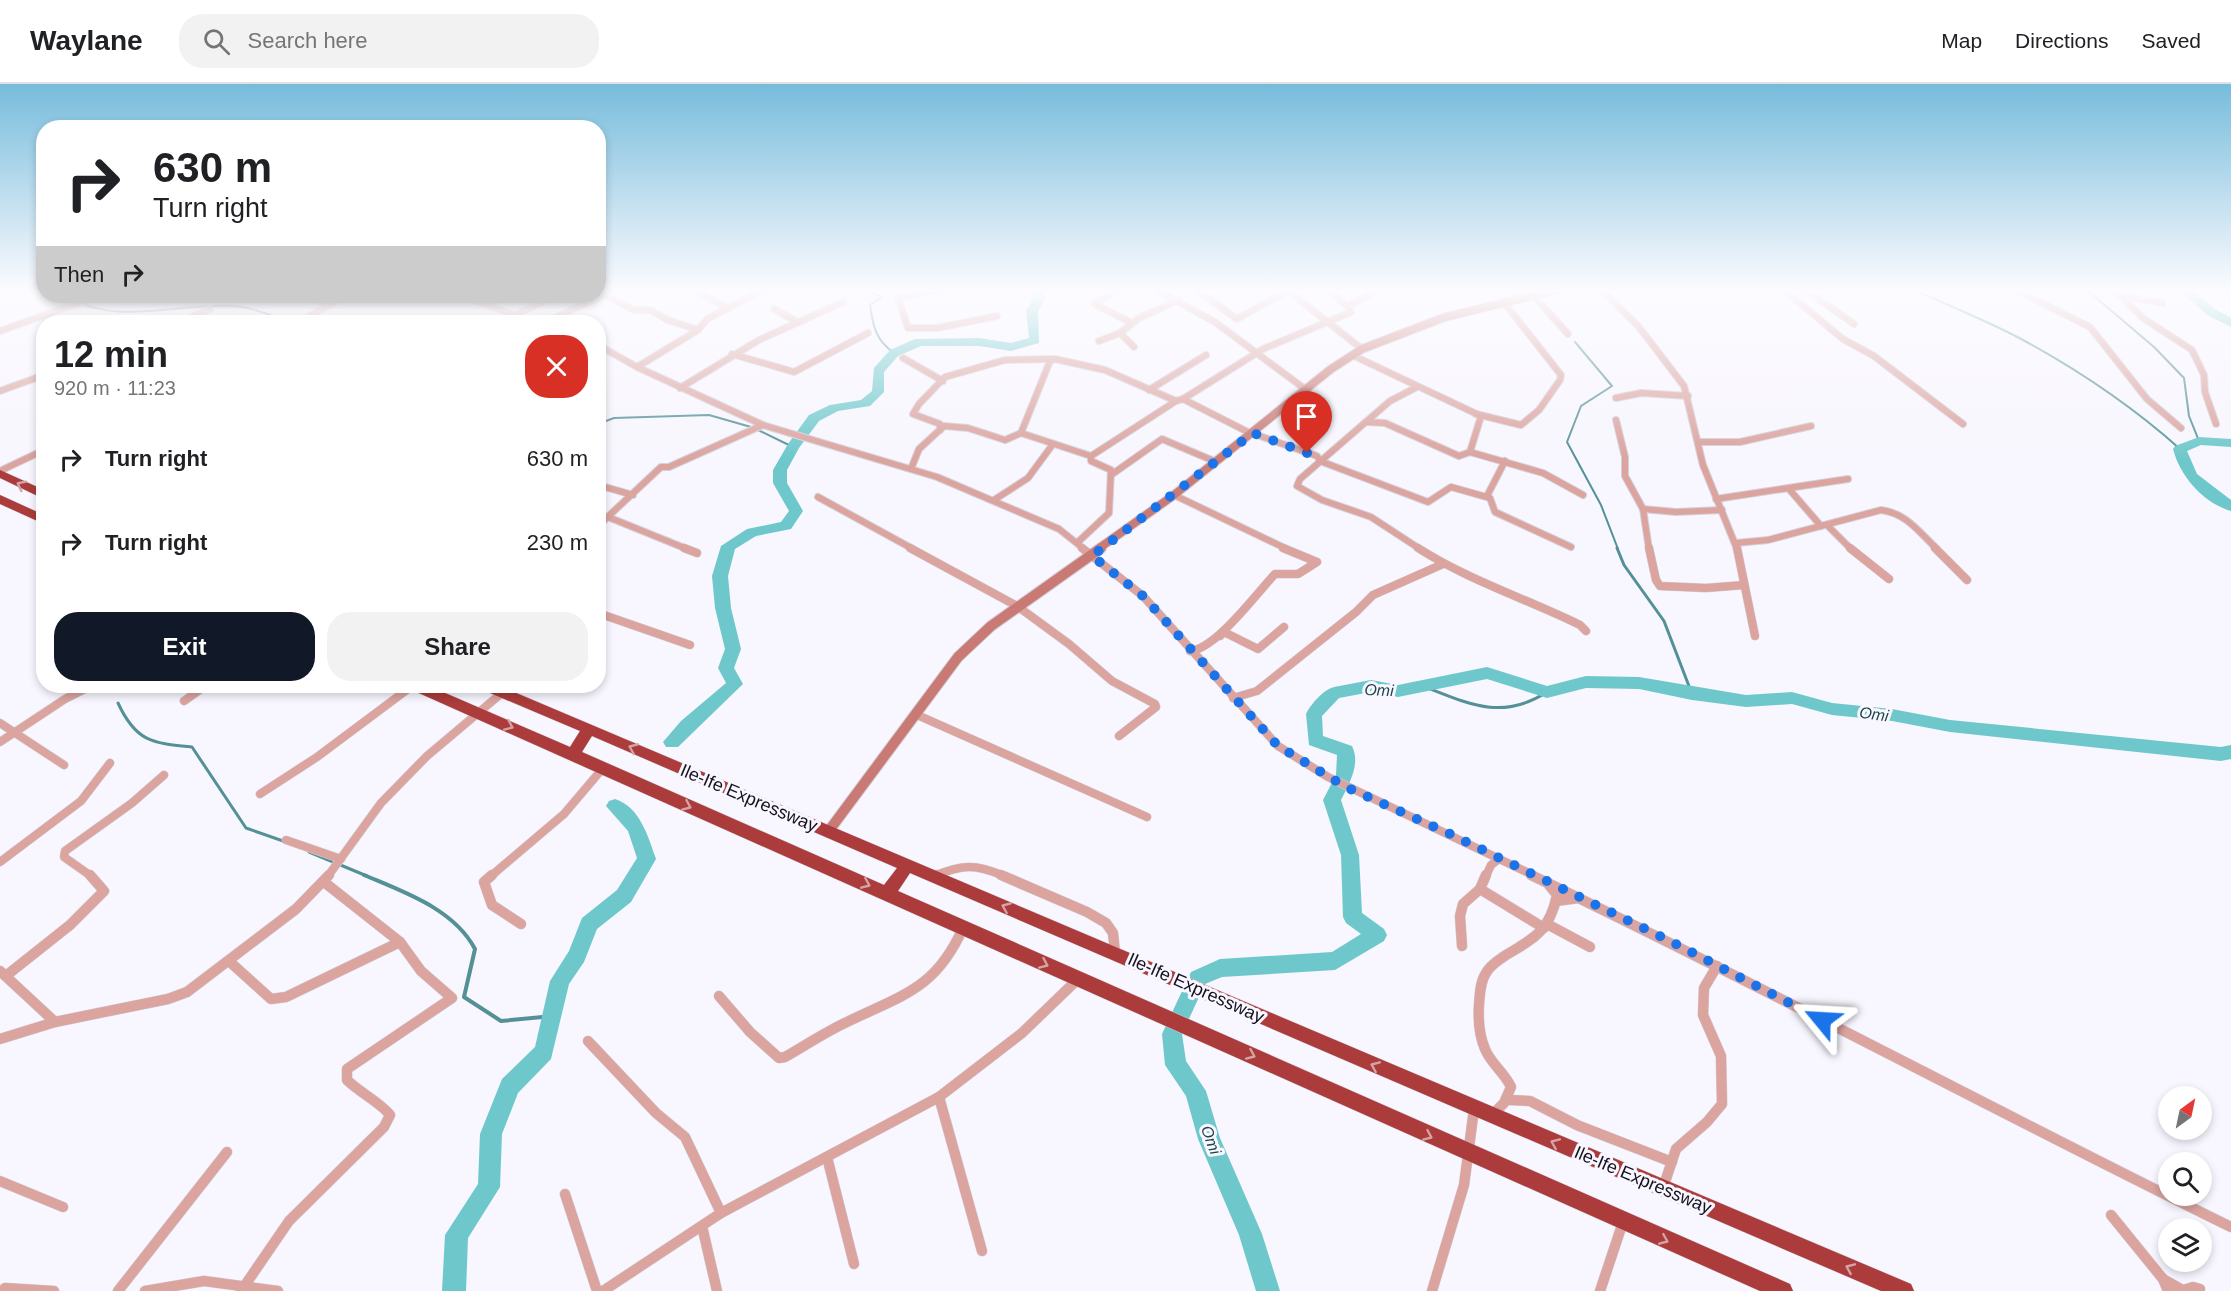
<!DOCTYPE html>
<html lang="en">
<head>
<meta charset="utf-8">
<style>
	:root { --surface:#fff; --page:#f2f2f2; --text:#202124; --muted:#757577; --line:#e0e0e0; --accent:#111827 }
	body { margin:0; font-family:Arial,sans-serif; background:var(--page); color:var(--text); height:100vh; display:flex; flex-direction:column; font-size:22px; white-space:nowrap }
	* { box-sizing:border-box; margin:0 }
	p { font-size:20px; color:var(--muted) }
	.icon { flex:none; width:33px; height:33px; fill:none; stroke:currentColor; stroke-width:2; stroke-linecap:round; stroke-linejoin:round }
	.map { position:relative; flex:1; overflow:hidden }
	.sheet { position:absolute; left:36px; top:231px; width:570px; height:378px; display:flex; flex-direction:column; background:var(--surface); border-radius:24px; box-shadow:0 3px 9px #0003 }
	.sheet>* { flex:none }
	.guide { position:absolute; left:36px; top:36px; width:570px; height:183px; border-radius:24px; box-shadow:0 3px 9px #0003; background:#fff; color:var(--text); overflow:hidden }
	.needle { width:39px; rotate:33deg }
	.buttons { position:absolute; left:2158px; top:1002px; display:grid; gap:12px }
	.buttons a { display:grid; place-items:center; width:54px; height:54px; border-radius:50%; background:var(--surface); box-shadow:0 3px 9px #0003; font-size:30px }
	.pin { position:absolute; display:grid; place-items:center; width:51px; height:51px; color:#fff; margin:-62px -26px; border-radius:50% 50% 50% 0; rotate:-45deg; box-shadow:0 0 6px #0007 }
	.pin .icon { rotate:45deg }
	.me { position:absolute; width:66px; margin:-33px; rotate:297deg; stroke-linejoin:round; filter:drop-shadow(0 0 4px #0008) }
	.turn { display:flex; align-items:center; gap:21px; height:126px; padding:0 18px; font-size:27px }
	.turn .icon { width:78px; height:78px; stroke-width:2.5 }
	.turn b { display:block; font-size:42px; line-height:51px }
	.then { display:flex; align-items:center; height:57px; padding:0 18px; background:#0003; gap:12px; font-size:22px }
	.round { display:grid; place-items:center; flex:none; width:63px; height:63px; border-radius:24px; background:var(--page) }
	.head { display:flex; align-items:center; justify-content:space-between; height:102px; padding:0 18px }
	h1 { font-size:36px; font-weight:700; line-height:45px }
	.action { display:flex; gap:12px; margin-top:auto; padding:12px 18px }
	.action a { flex:1; height:69px; border-radius:24px; background:var(--accent); color:#fff; font-size:24px; font-weight:700; line-height:69px; text-align:center }
	.action a+a { background:var(--page); color:var(--text) }
	ul { padding:0; list-style:none }
	li { display:flex; align-items:center; gap:18px; height:84px; padding:0 18px }
	li div { flex:1 }
	li b { display:block; font-size:22px }
	li em { font-style:normal }
	header { display:flex; align-items:center; gap:36px; box-sizing:border-box; height:84px; padding:0 30px; background:var(--surface); border-bottom:2px solid var(--line) }
	header strong { font-size:28px }
	nav { display:flex; gap:33px; margin-inline-start:auto; font-size:21px }
	.search { width:420px; height:54px; background:var(--page); display:flex; align-items:center; gap:15px; box-sizing:border-box; padding:0 21px; border-radius:24px; color:var(--muted); font-size:22px }
	.map>svg:first-child { display:block }
	.lines { fill:none; stroke-linecap:round; stroke-linejoin:round }
	.stream-far2 { stroke:#539197; stroke-width:2 }
	.stream-far1 { stroke:#539197; stroke-width:3 }
	.stream { stroke:#539197; stroke-width:4 }
	.river { fill:#6ec8cb; fill-rule:evenodd }
	.street-far2-casing { stroke:#d4d1da; stroke-width:8 }
	.street-far1-casing { stroke:#d4d1da; stroke-width:9 }
	.street-casing { stroke:#d4d1da; stroke-width:11 }
	.secondary-far1-casing { stroke:#d4d1da; stroke-width:10 }
	.secondary-casing { stroke:#d4d1da; stroke-width:12 }
	.highway-casing { stroke:#d4d1da; stroke-width:1 }
	.street-far2 { stroke:#dba49f; stroke-width:6 }
	.street-far1 { stroke:#dba49f; stroke-width:8 }
	.street { stroke:#dba49f; stroke-width:10 }
	.secondary-far1 { stroke:#c97a74; stroke-width:8 }
	.secondary { stroke:#c97a74; stroke-width:10 }
	.highway { fill:#ab3c3b; fill-rule:evenodd }
	.oneway { stroke:#d5a2a6 }
	.route { stroke:#1a73e8; stroke-width:10; stroke-dasharray:0 18 }
	.labels { text-anchor:middle; dominant-baseline:central; stroke-width:6; stroke-linejoin:round; paint-order:stroke }
	.water-label { font-size:16px; font-style:italic; fill:#1c4648; stroke:#f8f6fe }
	.near-street-label { font-size:18px; fill:#15111d; stroke:#f8f6fe }
</style>
</head>
<body>
<header>
<strong>Waylane</strong>
<div class="search"><svg class="icon" aria-label="search" viewBox="0 0 24 24"><circle cx="10" cy="10" r="6"/><path d="M15 15l6 6"/></svg>Search here</div>
<nav><a>Map</a><a>Directions</a><a>Saved</a></nav>
</header>
<div class="map">
<svg width="2231" height="1207" viewBox="0 0 2231 1207">
	<rect width="100%" height="100%" fill="#f8f6fe"/>
	<g class="lines">
		<g class="stream-far2">
			<path d="M867,206l15,7 -12,8c3,22 6,35 24,48"/>
			<path d="M1915,206c36,17 73,31 108,50 55,30 110,67 157,109"/>
			<path d="M2087,206l67,57 30,31 5,38 10,25"/>
			<path d="M67,212c49,31 112,6 167,10 19,1 38,10 57,16"/>
			<path d="M1575,258l37,44 -31,20 -14,36 34,63 17,44"/>
			<path d="M598,340l16,-6 95,-3 42,12"/>
			<path d="M758,346l35,17"/>
		</g>
		<g class="stream-far1">
			<path d="M1617,464l7,17 40,56 28,73"/>
			<path d="M1423,602c46,18 79,35 124,6"/>
			<path d="M118,619c18,39 34,40 74,44l54,81 40,14"/>
			<path d="M309,768l58,24"/>
		</g>
		<path class="stream" d="M364,791c40,17 90,34 111,74l-11,48 37,24 52,-5"/>
		<g class="river">
			<path d="M1032,206h12l1,9 -7,12 1,32 -28,8 -32,-5h-58l-23,10 -14,16v20l-14,14 -32,5 -19,10 -20,27 -12,22v13l16,28 -12,18 -35,7 -21,13 -7,27 3,32 10,41 -7,19 9,16 -65,63h-12l-3,-5 18,-21 45,-38 -8,-15 7,-19 -10,-41 -3,-32 9,-30 26,-17 34,-7 8,-11 -16,-28v-13l15,-26 21,-29 21,-10 31,-5 11,-9 2,-23 16,-18 25,-11 64,-1 32,5 18,-5 -3,-27 7,-12z"/>
			<path d="M2179,206h14l22,19 16,9v9l-24,-12z"/>
			<path d="M2199,353l32,2v8l-30,-2 -14,6 10,23 34,26v11c-28,-8 -51,-35 -58,-62l2,-3z"/>
			<path d="M1487,583l60,19 39,-10 53,1 107,18 46,-3 40,11 60,6 58,11 271,27 10,-2v14l-10,2 -271,-29 -58,-11 -60,-6 -40,-11 -46,3 -54,-7 -53,-11 -53,-1 -39,10 -60,-19 -89,18 -27,-5 -32,6 -17,18 1,20 29,10c9,18 -3,38 -11,54l18,55 3,58 22,16 3,6 -3,6 -49,29 -113,7 -17,7 -23,50 4,27 20,30 14,47 42,96 18,57h-24l-17,-56 -41,-96 -12,-43 -21,-31 -3,-31 29,-62 29,-13 112,-7 29,-18 -15,-11 -3,-6 -2,-62 -18,-55 13,-25 1,-20 -28,-10 -3,-31c5,-10 17,-24 28,-27l37,-7 27,5z"/>
			<path d="M615,715c25,8 33,37 41,60l-25,43 -34,27 -13,33 -15,22 -18,75 -33,34 -16,41 -2,53 -32,51 -2,53h-24l3,-56 33,-51 2,-50 22,-55 33,-32 15,-66 19,-30 13,-33 35,-28 20,-32 -9,-27 -22,-25 3,-5z"/>
		</g>
		<defs>
			<g id="street-far2">
				<path d="M696,206l31,18"/>
				<path d="M939,206l-41,8 10,30h29l60,-12"/>
				<path d="M1118,206l-24,14 38,19"/>
				<path d="M1157,206l58,32 90,67"/>
				<path d="M1197,206l40,29 50,-28"/>
				<path d="M1287,206l75,59"/>
				<path d="M1513,206l5,8"/>
				<path d="M1602,206l37,37 45,59 19,79 34,84"/>
				<path d="M1784,206l59,49 31,17 89,68"/>
				<path d="M1806,206l48,34"/>
				<path d="M2016,206l74,37 57,72 34,29"/>
				<path d="M2114,206l29,28 49,32 12,25 1,17 11,32"/>
				<path d="M605,211l29,15h16l18,10 30,10"/>
				<path d="M1533,211l35,39"/>
				<path d="M305,212l21,8"/>
				<path d="M462,212l72,26"/>
				<path d="M2122,212l41,7"/>
				<path d="M489,220l17,-8"/>
				<path d="M1348,222l26,-14"/>
				<path d="M774,225l20,11"/>
				<path d="M515,231l36,-17"/>
				<path d="M181,238l29,-13"/>
				<path d="M299,238l46,-26"/>
				<path d="M546,238l68,-32"/>
				<path d="M0,247l98,-35"/>
				<path d="M1120,249l14,14"/>
				<path d="M1099,257l21,-8 19,-15 40,-18"/>
				<path d="M598,261l39,22 126,58 174,52 122,52 25,20"/>
				<path d="M732,270l62,18 74,-39"/>
				<path d="M1352,271l129,61 -11,36 73,21 40,22"/>
				<path d="M903,274l40,23"/>
				<path d="M637,283l61,-37 9,-11 56,-29"/>
				<path d="M1417,303l-27,14 -90,78 -3,7 25,14 49,17 49,32"/>
				<path d="M680,304l79,-48 84,-38"/>
				<path d="M1149,306l57,-35"/>
				<path d="M0,307l44,-16"/>
				<path d="M1616,314l25,-5 47,3"/>
				<path d="M1183,315l80,-50 88,-37 -3,-6 -21,-16"/>
				<path d="M1476,330l45,11 18,-15 21,-30 1,-5 -58,-74"/>
				<path d="M1616,336l9,37v19l18,33 6,40"/>
				<path d="M1366,338l19,1 74,33 11,-4"/>
				<path d="M940,346v-6l-27,-10 6,-10 26,-27 60,-17 48,-1"/>
				<path d="M1021,349l70,23 85,-55"/>
				<path d="M1698,358h42l71,-16"/>
				<path d="M911,385l8,-20 25,-23 24,2 37,12 16,-7 29,-72 5,-2 50,11 71,31 7,-2 63,32 71,25 3,5 108,41 23,-15 39,11 5,14 76,35"/>
				<path d="M0,387l44,-21"/>
				<path d="M1111,391l51,-36 52,22"/>
				<path d="M598,401l35,10"/>
				<path d="M1789,405l32,37"/>
				<path d="M1174,411l113,54"/>
				<path d="M1487,412l18,-35"/>
				<path d="M818,413l95,52"/>
				<path d="M1716,415l132,-20"/>
				<path d="M994,416l34,-22 25,-34"/>
				<path d="M1643,425l33,3 46,-2"/>
				<path d="M608,433l79,32"/>
				<path d="M1827,441l24,24"/>
				<path d="M598,442l63,-59h8l94,-42"/>
				<path d="M1078,458l31,-29 2,-43 -20,-9v-5"/>
				<path d="M1736,459l32,-3 113,-30c25,3 38,22 56,39"/>
			</g>
			<g id="street-far1">
				<path d="M684,464l13,5"/>
				<path d="M910,464l107,58 52,38 43,37 43,23 1,3 -37,29"/>
				<path d="M1082,464l61,48 135,150 50,31 207,99"/>
				<path d="M1418,464c50,32 109,51 162,77l6,6"/>
				<path d="M1649,464l7,32 4,6 46,2 38,-3"/>
				<path d="M1737,464l18,88"/>
				<path d="M1850,464l39,31"/>
				<path d="M1935,464l32,32"/>
				<path d="M598,529l92,32"/>
				<path d="M1220,552l4,-4 34,17 26,-22"/>
				<path d="M1190,567c26,-2 66,-57 85,-77h23l19,-12 -34,-14"/>
				<path d="M1233,614l24,-7 99,-79 17,-17 70,-31"/>
				<path d="M184,617l21,-15"/>
				<path d="M915,630l232,103"/>
				<path d="M0,639l64,42"/>
				<path d="M0,658l65,-43 26,-13"/>
				<path d="M260,710l57,-37 95,-71"/>
				<path d="M286,756l55,19"/>
				<path d="M0,778l81,-61 29,-38"/>
				<path d="M91,792l-27,-19 1,-6 67,-48 32,-28"/>
				<path d="M328,792l53,-73 46,-47 76,-64"/>
				<path d="M491,792l73,-62 39,-46"/>
				<path d="M934,792c29,-12 42,-12 70,0"/>
				<path d="M1486,792l5,-11 8,-6"/>
			</g>
			<g id="street">
				<path d="M492,791l-8,7 8,23 29,19"/>
				<path d="M1001,791l86,37 19,11 7,10 2,20"/>
				<path d="M1531,791c236,113 466,237 700,352"/>
				<path d="M934,792l3,-1"/>
				<path d="M1480,805l64,39"/>
				<path d="M1556,817l23,-3"/>
				<path d="M1547,840l43,23"/>
				<path d="M1462,862l-2,-30 3,-12 17,-15 6,-14"/>
				<path d="M230,878l41,37 15,-2 114,-55"/>
				<path d="M0,887l55,51"/>
				<path d="M7,891l63,-50 34,-34 -14,-16"/>
				<path d="M719,912l31,36 29,26 6,-1c21,-12 42,-26 64,-36 56,-27 87,-33 114,-93"/>
				<path d="M0,955l55,-17 113,-23 19,-7 109,-83 33,-34"/>
				<path d="M588,957l68,72 29,24 36,76"/>
				<path d="M939,1013l43,154"/>
				<path d="M1509,1016l21,1 47,24 95,37"/>
				<path d="M1492,1031l12,-12 7,-16c-6,-14 -20,-23 -26,-38 -6,-14 -7,-30 -6,-45 1,-10 1,-22 7,-31 4,-8 13,-13 20,-18 29,-17 44,-25 51,-60l-8,-10"/>
				<path d="M827,1073l27,107"/>
				<path d="M0,1097l63,26"/>
				<path d="M1663,1104l13,-39 31,-27 15,-18 -1,-48 -18,-41 1,-27 13,-22"/>
				<path d="M565,1110l32,97"/>
				<path d="M2111,1131l52,64 5,12"/>
				<path d="M702,1142l15,65"/>
				<path d="M2163,1195l18,10"/>
				<path d="M2,1207l3,-3 49,3"/>
				<path d="M118,1207l109,-139"/>
				<path d="M145,1207l59,-10 74,10"/>
				<path d="M241,1207l48,-70 95,-94 6,-12c-9,-12 -31,-23 -43,-35v-11l105,-71 -31,-27 -21,-29 -76,-60"/>
				<path d="M603,1207l118,-78 218,-116 83,-64 56,-54"/>
				<path d="M1432,1207l32,-106 10,-76"/>
				<path d="M1600,1207l23,-69"/>
				<path d="M2180,1207l13,-4 7,2"/>
			</g>
			<path id="secondary-far1" d="M1098,465l76,-54 157,-126 31,-20 83,-32 112,-27"/>
			<path id="secondary" d="M828,748l130,-175 33,-31 110,-78"/>
			<g id="highway">
				<path d="M0,386l44,20v9l-44,-21z"/>
				<path d="M0,411l44,20v9l-44,-20z"/>
				<path d="M410,602h19l141,61 10,-16 -97,-41 -2,-4h19l1411,598 3,7h-33l-971,-418 -12,18 892,393 3,7h-33l-1348,-601zM592,652l305,132 -13,17 -302,-133z"/>
			</g>
		</defs>
		<use href="#street-far2" class="street-far2-casing"/>
		<use href="#street-far1" class="street-far1-casing"/>
		<use href="#street" class="street-casing"/>
		<use href="#secondary-far1" class="secondary-far1-casing"/>
		<use href="#secondary" class="secondary-casing"/>
		<use href="#highway" class="highway-casing"/>
		<use href="#street-far2" class="street-far2"/>
		<use href="#street-far1" class="street-far1"/>
		<use href="#street" class="street"/>
		<use href="#secondary-far1" class="secondary-far1"/>
		<use href="#secondary" class="secondary"/>
		<use href="#highway" class="highway"/>
	</g>
	<defs><path id="oneway-chevron" d="M-2-3.5L2.5 0L-2 3.5" fill="none" stroke-width="1.6" stroke-linecap="round" stroke-linejoin="round" transform="scale(1.5)"/></defs>
	<g class="oneway">
		<use href="#oneway-chevron" transform="translate(21 401) rotate(-153)"/>
		<use href="#oneway-chevron" transform="translate(509 642) rotate(24)"/>
		<use href="#oneway-chevron" transform="translate(633 664) rotate(-157)"/>
		<use href="#oneway-chevron" transform="translate(687 722) rotate(24)"/>
		<use href="#oneway-chevron" transform="translate(866 800) rotate(23)"/>
		<use href="#oneway-chevron" transform="translate(1006 823) rotate(-157)"/>
		<use href="#oneway-chevron" transform="translate(1044 880) rotate(24)"/>
		<use href="#oneway-chevron" transform="translate(1251 971) rotate(24)"/>
		<use href="#oneway-chevron" transform="translate(1375 982) rotate(-157)"/>
		<use href="#oneway-chevron" transform="translate(1428 1052) rotate(24)"/>
		<use href="#oneway-chevron" transform="translate(1555 1059) rotate(-157)"/>
		<use href="#oneway-chevron" transform="translate(1664 1156) rotate(23)"/>
		<use href="#oneway-chevron" transform="translate(1850 1184) rotate(-157)"/>
	</g>
	<linearGradient id="sky" x2="0" y2="1"><stop stop-color="#77bcdc"/><stop offset="0.55" stop-color="#fcfbff"/><stop offset="1" stop-color="#fcfbff" stop-opacity="0"/></linearGradient>
	<rect width="2231" height="375" fill="url(#sky)"/>
	<g class="lines">
		<path class="route" d="M1307,369l-54,-20 -161,123 51,40 135,150 68,41 102,46 222,108 152,79"/>
	</g>
	<g class="labels">
		<g class="water-label">
			<text transform="translate(1379 606) rotate(2)">Omi</text>
			<text transform="translate(1874 630) rotate(8)">Omi</text>
			<text transform="translate(1211 1056) rotate(70)">Omi</text>
		</g>
		<g class="near-street-label">
			<text transform="translate(749 714) rotate(23)">Ile-Ife Expressway</text>
			<text transform="translate(1196 904) rotate(24)">Ile-Ife Expressway</text>
			<text transform="translate(1643 1096) rotate(23)">Ile-Ife Expressway</text>
		</g>
	</g>
</svg>
<div class="buttons">
<a><svg class="needle" viewBox="-14 -14 28 28"><path d="M0-13l5 13h-10z" fill="#e53935"/><path d="M0 13l5-13h-10z" fill="#757577"/></svg></a>
<a><svg class="icon" aria-label="search" viewBox="0 0 24 24"><circle cx="10" cy="10" r="6"/><path d="M15 15l6 6"/></svg></a>
<a><svg class="icon" aria-label="layers" viewBox="0 0 24 24"><path d="M12 4l9 5-9 5-9-5zM3 14l9 5 9-5"/></svg></a>
</div>
<div class="pin" style="left:1307px;top:369px;background:#d93025"><svg class="icon" aria-label="arrive" viewBox="0 0 24 24"><path d="M6 21V4h12l-3 4 3 4H6"/></svg></div>
<svg class="me" style="left:1822px;top:936px" viewBox="-20 -20 40 40"><path d="M0-17L14 15 0 8-14 15z" fill="#1a73e8" stroke="#fff" stroke-width="4"/></svg>
<div class="guide">
<div class="turn"><svg class="icon" aria-label="right" viewBox="0 0 24 24"><path d="M7 20v-9h11M14 6l5 5-5 5"/></svg><div><b>630 m</b>Turn right</div></div>
<div class="then">Then<svg class="icon" aria-label="right" viewBox="0 0 24 24"><path d="M7 20v-9h11M14 6l5 5-5 5"/></svg></div>
</div>
<section class="sheet">
<div class="head"><div><h1>12 min</h1><p>920 m · 11:23</p></div><a class="round" style="background:#d93025;color:#fff"><svg class="icon" aria-label="close" viewBox="0 0 24 24"><path d="M6 6l12 12M18 6L6 18"/></svg></a></div>
<ul>
<li><svg class="icon" aria-label="right" viewBox="0 0 24 24"><path d="M7 20v-9h11M14 6l5 5-5 5"/></svg><div><b>Turn right</b></div><em>630 m</em></li>
<li><svg class="icon" aria-label="right" viewBox="0 0 24 24"><path d="M7 20v-9h11M14 6l5 5-5 5"/></svg><div><b>Turn right</b></div><em>230 m</em></li>
</ul>
<div class="action"><a>Exit</a><a>Share</a></div>
</section>
</div>
</body>
</html>
